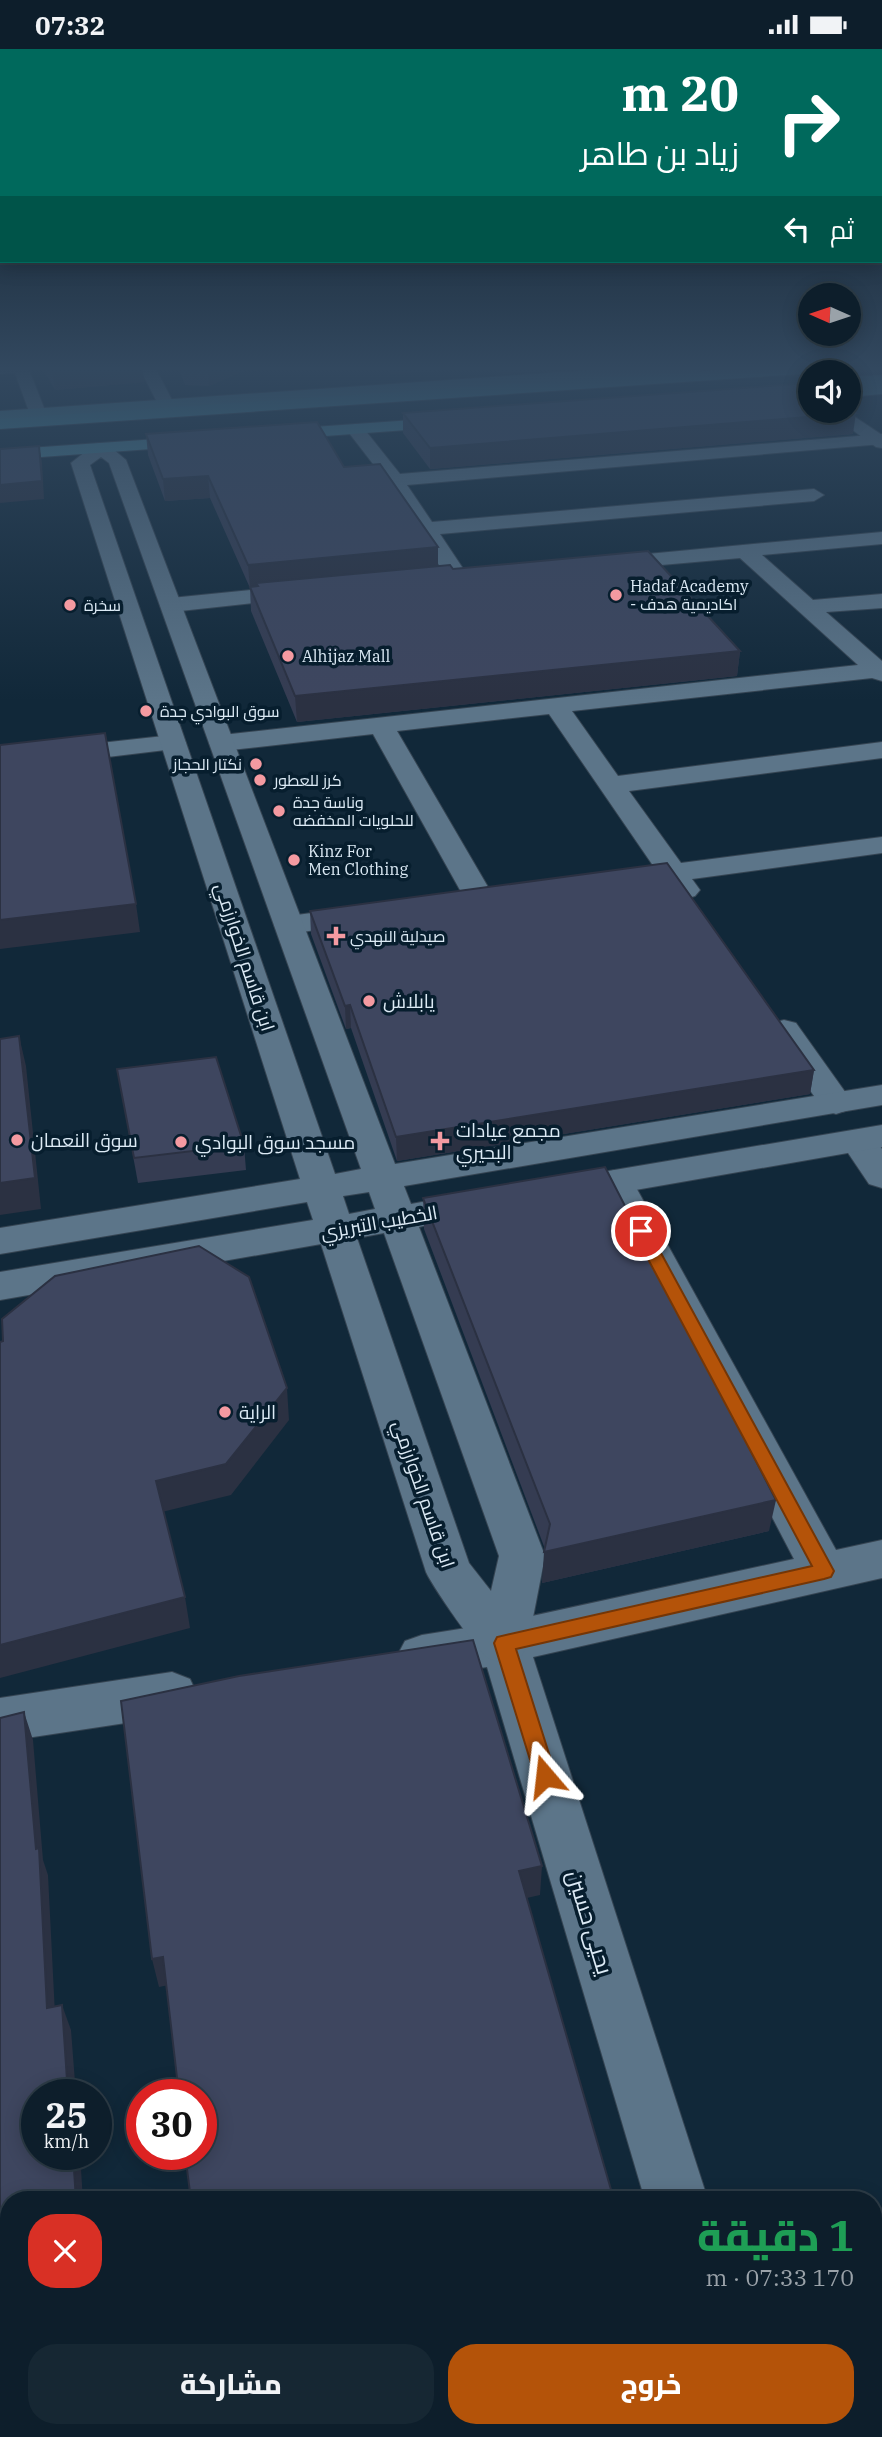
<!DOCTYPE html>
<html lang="ar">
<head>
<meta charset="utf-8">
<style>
	:root { --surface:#0d1e2b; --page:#162733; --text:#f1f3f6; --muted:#9aa2a9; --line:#2d3c47; --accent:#b45309 }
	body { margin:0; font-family:"IBM Plex Serif",Cairo,serif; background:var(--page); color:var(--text); direction:rtl; height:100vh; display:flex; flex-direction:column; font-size:26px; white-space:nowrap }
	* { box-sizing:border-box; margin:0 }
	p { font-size:23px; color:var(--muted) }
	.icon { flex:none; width:38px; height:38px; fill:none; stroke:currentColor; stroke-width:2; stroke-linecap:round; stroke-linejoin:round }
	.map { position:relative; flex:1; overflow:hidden; direction:ltr }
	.details { position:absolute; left:0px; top:2142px; width:882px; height:247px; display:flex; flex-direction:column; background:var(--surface); border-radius:28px 28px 0 0; box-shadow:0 4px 18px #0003,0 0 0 2px var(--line); direction:rtl }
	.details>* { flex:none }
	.banner { position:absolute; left:0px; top:0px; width:882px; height:214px; box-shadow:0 4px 18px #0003,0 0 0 2px var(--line); direction:rtl; background:#00695c; color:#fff; overflow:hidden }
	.needle { width:46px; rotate:273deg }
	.buttons { position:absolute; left:798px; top:234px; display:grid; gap:14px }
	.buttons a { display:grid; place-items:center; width:63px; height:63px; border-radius:50%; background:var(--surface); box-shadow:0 4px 18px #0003,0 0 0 2px var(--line); font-size:35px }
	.speed { position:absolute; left:21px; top:2030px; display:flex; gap:14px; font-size:35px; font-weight:700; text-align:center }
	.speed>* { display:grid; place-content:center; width:91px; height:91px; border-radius:50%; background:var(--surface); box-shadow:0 4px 18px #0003,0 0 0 2px var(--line); line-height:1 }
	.speed small { font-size:18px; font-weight:400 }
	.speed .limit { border:10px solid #d22; background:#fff; color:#111 }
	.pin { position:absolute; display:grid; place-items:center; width:60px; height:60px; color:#fff; margin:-30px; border:4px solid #fff; border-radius:50%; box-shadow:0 2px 7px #0007 }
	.me { position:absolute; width:77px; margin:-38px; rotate:343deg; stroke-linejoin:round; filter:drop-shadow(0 0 5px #0008) }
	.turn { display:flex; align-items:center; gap:24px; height:147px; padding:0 28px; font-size:32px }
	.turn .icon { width:91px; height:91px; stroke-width:2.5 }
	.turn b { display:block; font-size:49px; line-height:60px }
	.then { display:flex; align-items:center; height:66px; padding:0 28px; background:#0003; gap:14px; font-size:26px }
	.round { display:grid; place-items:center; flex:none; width:74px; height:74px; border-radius:28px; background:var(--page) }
	.overview { display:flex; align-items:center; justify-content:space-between; height:119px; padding:0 28px }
	h1 { font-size:42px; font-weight:800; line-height:52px; color:#1e9e55 }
	.primary-button { display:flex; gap:14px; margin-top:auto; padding:14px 28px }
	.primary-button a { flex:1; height:80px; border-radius:28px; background:var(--accent); color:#fff; font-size:28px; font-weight:800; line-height:80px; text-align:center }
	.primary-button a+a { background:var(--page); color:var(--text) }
	.status { display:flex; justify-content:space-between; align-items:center; height:49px; padding:0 35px; background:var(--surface); direction:ltr }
	.status svg { height:19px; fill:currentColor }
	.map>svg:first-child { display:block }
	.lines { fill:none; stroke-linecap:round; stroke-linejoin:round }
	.minor-casing { stroke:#354452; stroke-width:2 }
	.tertiary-casing { stroke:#354452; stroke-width:2 }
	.primary-casing { stroke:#354452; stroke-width:2 }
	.trunk-casing { stroke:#354452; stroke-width:2 }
	.minor { fill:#5c7589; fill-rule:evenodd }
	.tertiary { fill:#5c7589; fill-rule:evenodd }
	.primary { fill:#4c889c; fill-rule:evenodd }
	.trunk { fill:#478ea2; fill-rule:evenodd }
	.wall { fill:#353c52 }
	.shaded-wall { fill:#2b3142 }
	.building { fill:#3e465f; stroke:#2b3142; stroke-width:2 }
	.route { fill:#b45309; stroke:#753606; stroke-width:2 }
	.poi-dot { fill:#f49aa1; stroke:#071e2e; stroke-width:2.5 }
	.labels { text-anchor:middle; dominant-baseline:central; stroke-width:7; stroke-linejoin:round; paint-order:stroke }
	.far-poi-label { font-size:16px; fill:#dceaf5; stroke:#071e2e; text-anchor:start }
	.street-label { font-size:19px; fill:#dceaf5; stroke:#071e2e }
	.poi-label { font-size:19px; fill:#dceaf5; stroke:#071e2e; text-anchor:start }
	.near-street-label { font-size:23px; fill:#dceaf5; stroke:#071e2e }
</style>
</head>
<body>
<div class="status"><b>07:32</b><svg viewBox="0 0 49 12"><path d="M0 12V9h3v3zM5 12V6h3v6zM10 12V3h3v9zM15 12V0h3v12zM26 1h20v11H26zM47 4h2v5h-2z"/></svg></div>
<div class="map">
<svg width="882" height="2388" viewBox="0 0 882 2388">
	<rect width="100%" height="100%" fill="#112839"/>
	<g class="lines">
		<defs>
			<g id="minor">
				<path d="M0,318h28l18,46 -3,4h-12l-16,-44 -15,1z"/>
				<path d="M139,318h16l19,37 -2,4h-12z"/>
				<path d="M355,375l6,1 39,49 482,-40v10l-475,41 25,37 382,-33 10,6 -10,6 -374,33 28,42 -3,5h-16l-62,-99 -41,-53z"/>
				<path d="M882,483v12l-120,11 51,45 69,-6v14l-56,4 56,49v20l-10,-3 -300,33 46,65 264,-34v16l-253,33 52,72 201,-26v16l-190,26 8,11 -5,6 -10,3 -10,-3 -10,-13 -44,6 -10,-3 -5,-6 5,-6 43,-7 -105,-153 -152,17 98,168 -5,6 -10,3 -10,-3 -5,-6 -92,-165 -151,17 -9,-3 -4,-5 4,-5 9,-3 636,-70 -118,-107 -135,12 -7,-2 -4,-4 4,-4 7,-2z"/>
				<path d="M301,536l8,2 3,5 -3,5 -138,15 -8,-2 -3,-5 3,-5 8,-2z"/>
				<path d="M173,686l9,3 4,5 -4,5 -182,22v-16z"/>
				<path d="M364,857l11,3 4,6 -4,6 -86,13 -11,-3 -4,-6 4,-6 11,-3z"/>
				<path d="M784,971l12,3 52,73 5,7 -5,7 -12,4 -12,-4 -57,-80 5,-7z"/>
				<path d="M858,1081l13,3 11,16v39l-13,-4 -29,-43 5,-8z"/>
				<path d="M615,1121l13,4 5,8 203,368 46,-10v38l-349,79 175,543h-63l-158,-533 -65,10 -17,-6 -8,-15 8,-15 17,-6 82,-13 290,-63 -197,-377 5,-8z"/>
				<path d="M172,1623l18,7 7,15 -7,15 -18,7 -172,26v-44z"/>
				<path d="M882,2281v68l-9,2v-68z"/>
				<path d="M617,2380h91l-3,8h-92z"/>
				<path d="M714,2380h68l4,8h-70z"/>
			</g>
			<g id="tertiary">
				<path d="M826,362h20l36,24v13l-6,-1z"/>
				<path d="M101,394l6,1 19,16 269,704 487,-79v20l-478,81 7,18 11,-2 13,3 6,9 -6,9 -16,4 126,329 -17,87 -7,15c-12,4 -18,6 -31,1 -12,-6 -57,-72 -64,-87l-105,-328 -321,56v-28l313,-52 -6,-18 -307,52v-26l300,-49 -229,-716 24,-19zM101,408l8,6 252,706 -26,5 -245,-709zM369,1143l6,17 -26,5 -6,-18zM384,1184l115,323 -8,35 -22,-28 -112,-325z"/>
				<path d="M882,1076v22l-321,56 -13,-4 -6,-8 6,-8 13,-4z"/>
			</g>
			<g id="primary">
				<path d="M635,318h71l-8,5 -698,49v-10z"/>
				<path d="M882,335v10l-33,3v-10z"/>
				<path d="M455,368l9,5 -3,4 -190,14 -9,-5 9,-5z"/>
				<path d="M200,387l6,1 3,4 -3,4 -206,15v-10z"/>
			</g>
			<g id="trunk">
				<path d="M765,318h72l-8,5 -829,57v-10z"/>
				<path d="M882,326v10l-33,2v-10z"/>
			</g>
		</defs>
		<use href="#minor" class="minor-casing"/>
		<use href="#tertiary" class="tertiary-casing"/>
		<use href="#primary" class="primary-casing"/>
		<use href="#trunk" class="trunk-casing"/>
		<use href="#minor" class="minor"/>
		<use href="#tertiary" class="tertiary"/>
		<use href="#primary" class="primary"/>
		<use href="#trunk" class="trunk"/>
	</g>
	<g class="wall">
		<path d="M42,318h100l2,15 -89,8z"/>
		<path d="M178,318h75l-44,19 -24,-1z"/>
		<path d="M386,318h208l-93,7 -6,-7 -104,7z"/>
		<path d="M403,364l450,21 -423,35 -27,-36z"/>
		<path d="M146,385l198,33 94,80v19l15,3 287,82 -3,25 -440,46 -46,-111 -1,-23 -40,-90 -45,3 -17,-46z"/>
		<path d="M310,862l504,159 -4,24 -413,67 -46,-133 -5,1 -35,-95z"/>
		<path d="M117,1020l127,76 2,25 -108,13z"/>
		<path d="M423,1149l346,333 -227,52 3,-34 -121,-320z"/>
		<path d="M851,2382l31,6h-35z"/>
	</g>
	<g class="shaded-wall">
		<path d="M99,318h43l2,15 -89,8 -3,-19z"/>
		<path d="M208,318h45l-44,19z"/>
		<path d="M391,318h104l-104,7z"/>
		<path d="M501,318h93l-93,7z"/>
		<path d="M856,364l-3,21 -423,35v-21z"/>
		<path d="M39,397l3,17 2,36 -44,4v-18z"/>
		<path d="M208,427l2,22 -45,3 -2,-22z"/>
		<path d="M438,498v24l-182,12v4l-6,1 -2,-23z"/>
		<path d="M740,602l-3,25 -440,46 -2,-26z"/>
		<path d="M136,855l4,28 -140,17v-29z"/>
		<path d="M350,956l1,23 -5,1 -1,-23z"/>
		<path d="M19,987l7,30 15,143 -41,6v-32z"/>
		<path d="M814,1021l-4,24 -413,67 -1,-24z"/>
		<path d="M287,1339l2,32 -58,75 -69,17 -6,-31z"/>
		<path d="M776,1451l-7,31 -227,52 2,-31z"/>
		<path d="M185,1548l5,31 -190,50v-33z"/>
		<path d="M24,1663l9,28 10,120 5,15 8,159 -9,-26 -11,-159z"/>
		<path d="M542,1817l-2,29 -22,5 1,-29z"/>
		<path d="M163,1908l6,28 -10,2 -7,-28z"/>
		<path d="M62,1956l9,25 5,65h-8z"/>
		<path d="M73,2105h7l3,46h-7z"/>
		<path d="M9,2380h75l-28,8h-56v-6z"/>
	</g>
	<g class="building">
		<path d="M50,318h49l-47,4z"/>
		<path d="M810,334v28h39v-3l7,5 -426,35 -27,-35z"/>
		<path d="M317,373l27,45 36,-3 58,83 -190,18 -40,-89 -45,3 -17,-45z"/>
		<path d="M39,397l3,35 -42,4v-36z"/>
		<path d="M648,502l92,100 -445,45 -45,-109 8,-1 -2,-3 194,-18 3,4z"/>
		<path d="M105,684l31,171 -136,16v-175z"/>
		<path d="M667,814l147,207 -418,67 -46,-132 -5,1 -35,-95z"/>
		<path d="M19,987l16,142 -35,5v-144z"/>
		<path d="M216,1008l28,88 -110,13 -17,-89z"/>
		<path d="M605,1118l171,333 -232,52 6,-28 -127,-326z"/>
		<path d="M199,1197l50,31 38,111 -61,76 -70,17 29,116 -185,48v-303l3,-1 -1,-22 53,-43z"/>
		<path d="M473,1591l69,226 -23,5 95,329h-423l-6,-46h16v-59h-22l-16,-138 -11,2 -31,-258 118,-25z"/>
		<path d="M24,1663l12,137 3,-1 8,160 15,-3 6,90h-31v59h36l3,46h-67v229l-9,2v-713z"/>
		<path d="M882,2373v15h-28l-3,-6 6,-2h16v-5z"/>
	</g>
	<linearGradient id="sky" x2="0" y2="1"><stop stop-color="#09161f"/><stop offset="0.49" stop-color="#32485f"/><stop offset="1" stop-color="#32485f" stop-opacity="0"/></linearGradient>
	<rect width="882" height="652" fill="url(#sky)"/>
	<path class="route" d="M641,1176l8,6 185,340 -3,6 -7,2 -308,70 40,127 -3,7 -8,3 -7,-3 -3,-7 -41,-133 3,-6 315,-71 -179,-335z"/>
	<g class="poi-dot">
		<circle cx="616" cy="546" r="7"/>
		<circle cx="70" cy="556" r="7"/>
		<circle cx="288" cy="607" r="7"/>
		<circle cx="146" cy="662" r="7"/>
		<circle cx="256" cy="715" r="7"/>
		<circle cx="260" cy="731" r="7"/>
		<circle cx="279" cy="762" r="7"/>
		<circle cx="294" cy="811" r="7"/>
		<path d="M332.5 876.5h7v7h7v7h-7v7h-7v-7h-7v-7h7z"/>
		<circle cx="369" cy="952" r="7"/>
		<circle cx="17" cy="1091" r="7"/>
		<path d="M436.5 1081.5h7v7h7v7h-7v7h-7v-7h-7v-7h7z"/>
		<circle cx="181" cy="1093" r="7"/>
		<circle cx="225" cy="1363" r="7"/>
	</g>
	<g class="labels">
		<g class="far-poi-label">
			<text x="630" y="537">Hadaf Academy<tspan x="630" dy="18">- اكاديمية هدف</tspan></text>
			<text x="84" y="556">سخرة</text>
			<text x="302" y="607">Alhijaz Mall</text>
			<text x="160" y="662">سوق البوادي جدة</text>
			<text x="242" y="715" text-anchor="end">نكتار الحجاز</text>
			<text x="274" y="731">كرز للعطور</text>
			<text x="293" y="753">وناسة جدة<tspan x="293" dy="18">للحلويات المخفضه</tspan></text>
			<text x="308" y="802">Kinz For<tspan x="308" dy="18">Men Clothing</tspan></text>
			<text x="350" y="887">صيدلية النهدي</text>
		</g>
		<g class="street-label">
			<text transform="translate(245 908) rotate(72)">ابن قاسم الخوارزمي</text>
			<text transform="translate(379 1173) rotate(-10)">الخطيب التبريزي</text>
			<text transform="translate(424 1445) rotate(71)">ابن قاسم الخوارزمي</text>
		</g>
		<g class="poi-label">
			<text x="383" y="952">يابلاش</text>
			<text x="456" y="1081">مجمع عيادات<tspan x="456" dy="22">البحيري</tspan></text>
			<text x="31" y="1091">سوق النعمان</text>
			<text x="195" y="1093">مسجد سوق البوادي</text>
			<text x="239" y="1363">الراية</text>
		</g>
		<g class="near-street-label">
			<text transform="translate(591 1873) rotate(73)">يحيى حسين</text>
		</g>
	</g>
</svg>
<div class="buttons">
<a><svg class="needle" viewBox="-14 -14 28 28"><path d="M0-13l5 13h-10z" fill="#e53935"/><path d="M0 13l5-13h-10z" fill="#9aa2a9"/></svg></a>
<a><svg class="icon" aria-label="sound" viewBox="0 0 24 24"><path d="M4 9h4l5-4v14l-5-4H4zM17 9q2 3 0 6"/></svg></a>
</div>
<div class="speed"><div>25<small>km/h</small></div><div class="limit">30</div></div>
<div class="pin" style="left:641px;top:1182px;background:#d93025"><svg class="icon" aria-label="arrive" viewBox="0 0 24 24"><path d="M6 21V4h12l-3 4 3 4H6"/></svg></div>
<svg class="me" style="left:545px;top:1727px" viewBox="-20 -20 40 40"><path d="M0-17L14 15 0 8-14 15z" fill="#b45309" stroke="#fff" stroke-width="4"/></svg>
<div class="banner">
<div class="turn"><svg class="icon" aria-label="right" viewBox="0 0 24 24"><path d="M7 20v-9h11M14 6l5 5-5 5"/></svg><div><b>20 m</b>زياد بن طاهر</div></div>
<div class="then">ثم<svg class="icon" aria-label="left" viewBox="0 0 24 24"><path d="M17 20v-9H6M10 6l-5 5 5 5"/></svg></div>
</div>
<section class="details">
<div class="overview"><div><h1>1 دقيقة</h1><p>170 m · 07:33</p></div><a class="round" style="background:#d93025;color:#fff"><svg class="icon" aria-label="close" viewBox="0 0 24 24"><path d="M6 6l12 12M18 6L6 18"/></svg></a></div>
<div class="primary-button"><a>خروج</a><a>مشاركة</a></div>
</section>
</div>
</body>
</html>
